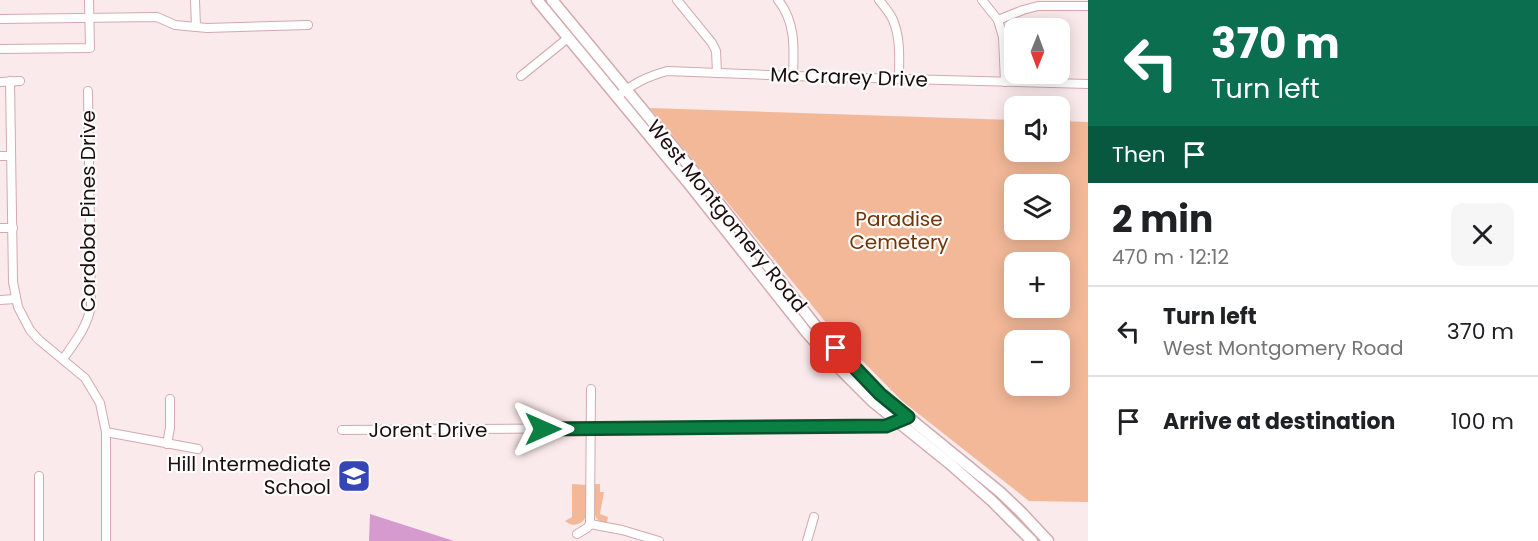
<!DOCTYPE html>
<html lang="en">
<head>
<meta charset="utf-8">
<style>
	:root { --surface:#fff; --page:#f6f6f6; --text:#202124; --muted:#757577; --line:#e0e0e0 }
	body { margin:0; font-family:Poppins,sans-serif; background:var(--page); color:var(--text); height:100vh; display:flex; flex-direction:column; font-size:22px; white-space:nowrap }
	* { box-sizing:border-box; margin:0 }
	p { font-size:20px; color:var(--muted) }
	.icon { flex:none; width:33px; height:33px; fill:none; stroke:currentColor; stroke-width:2; stroke-linecap:round; stroke-linejoin:round }
	.map { position:relative; flex:1; overflow:hidden }
	.details { display:flex; flex-direction:column; background:var(--surface); width:450px }
	.details>* { flex:none }
	.guide { background:#0b6e4f; color:#fff; overflow:hidden }
	.needle { width:39px; rotate:181deg }
	.controls { position:absolute; left:1004px; top:18px; display:grid; gap:12px }
	.controls a { display:grid; place-items:center; width:66px; height:66px; border-radius:12px; background:var(--surface); box-shadow:0 3px 15px #0003; font-size:30px }
	.pin { position:absolute; display:grid; place-items:center; width:51px; height:51px; color:#fff; margin:-26px; border-radius:12px; box-shadow:0 3px 9px #0006 }
	.me { position:absolute; width:66px; margin:-33px; rotate:90deg; stroke-linejoin:round; filter:drop-shadow(0 0 4px #0008) }
	.turn { display:flex; align-items:center; gap:21px; height:126px; padding:0 24px; font-size:27px }
	.turn .icon { width:78px; height:78px; stroke-width:2.5 }
	.turn b { display:block; font-size:42px; line-height:51px }
	.then { display:flex; align-items:center; height:57px; padding:0 24px; background:#0003; gap:12px; font-size:22px }
	.round { display:grid; place-items:center; flex:none; width:63px; height:63px; border-radius:12px; background:var(--page) }
	.overview { display:flex; align-items:center; justify-content:space-between; height:102px; padding:0 24px }
	h1 { font-size:36px; font-weight:700; line-height:45px }
	ul { padding:0; list-style:none }
	li { display:flex; align-items:center; gap:18px; height:90px; padding:0 24px; border-top:2px solid var(--line) }
	li div { flex:1 }
	li b { display:block; font-size:22px }
	li em { font-style:normal }
	main { display:flex; flex:1; min-height:0 }
	.map>svg:first-child { display:block }
	.green { fill:#f2b898; fill-rule:evenodd }
	.water { fill:#d59ace }
	.lines { fill:none; stroke-linecap:round; stroke-linejoin:round }
	.street-casing { stroke:#d2a9ae; stroke-width:10 }
	.secondary-casing { stroke:#d2a9ae; stroke-width:13 }
	.street { stroke:#fff; stroke-width:8 }
	.secondary { stroke:#fff; stroke-width:10 }
	.route-casing { stroke:#07532c; stroke-width:15 }
	.route { stroke:#0b8043; stroke-width:10 }
	.labels { text-anchor:middle; dominant-baseline:central; stroke-width:4.5; stroke-linejoin:round; paint-order:stroke }
	.street-label { font-size:20px; fill:#1b0d0f; stroke:#fcfcfc }
	.park-label { font-size:20px; fill:#723507; stroke:#fcfcfc }
	.poi-label { font-size:20px; fill:#1b0d0f; stroke:#fcfcfc; text-anchor:end }
</style>
</head>
<body>
<main>
<div class="map">
<svg width="1088" height="541" viewBox="0 0 1088 541">
	<rect width="100%" height="100%" fill="#fbeaeb"/>
	<g class="green">
		<path d="M650,108l364,12v32h45v-31l29,1v380l-59,-1 -128,-101 -69,-70zM1059,184v46h-45v-46zM1014,262h45v46h-45zM1014,340h45v46h-45z"/>
		<path d="M572,484l15,1c0,11 5,35 -9,39 -5,2 -9,0 -13,-3l7,-4z"/>
		<path d="M595,484h5v8h4l-4,22 8,3 -1,5c-4,0 -7,0 -10,-3 -5,-5 -2,-27 -2,-35z"/>
	</g>
	<path class="water" d="M370,514l84,27h-85z"/>
	<g class="lines">
		<defs>
			<g id="street">
				<path d="M195,0l1,27"/>
				<path d="M677,0l35,43 4,8 1,22"/>
				<path d="M778,0c18,22 16,49 15,76"/>
				<path d="M879,0c5,6 11,13 14,20 8,19 6,39 6,59"/>
				<path d="M982,0l16,20 5,17 2,45"/>
				<path d="M0,19l157,-2 18,8 32,3 101,-3"/>
				<path d="M998,20l25,-10 15,-4h50"/>
				<path d="M0,49l90,-1 -1,-48"/>
				<path d="M521,76l47,-38"/>
				<path d="M10,81l3,201 5,25 12,23 9,10 46,38 15,25 6,29v109"/>
				<path d="M0,82l20,-1"/>
				<path d="M617,97c17,-14 29,-20 50,-26l126,5 295,8"/>
				<path d="M0,156h11"/>
				<path d="M0,228h13"/>
				<path d="M0,300l15,-1"/>
				<path d="M63,359c12,-17 25,-33 28,-54l-3,-214"/>
				<path d="M342,430l544,-4 15,-6"/>
				<path d="M106,432l92,17"/>
				<path d="M167,444l3,-16v-29"/>
				<path d="M39,476v65"/>
				<path d="M590,524l32,6 37,11"/>
				<path d="M577,534l10,-6 3,-4 1,-135"/>
				<path d="M807,541l7,-24"/>
			</g>
			<g id="secondary">
				<path d="M537,0l153,185 117,148 25,28 40,40 77,62 43,38 40,40"/>
				<path d="M552,0l147,178 116,147 28,31 37,38 120,98 21,20 27,29"/>
			</g>
		</defs>
		<use href="#street" class="street-casing"/>
		<use href="#secondary" class="secondary-casing"/>
		<use href="#street" class="street"/>
		<use href="#secondary" class="secondary"/>
	</g>
	<g class="lines">
		<defs>
			<path id="route" d="M543,429l343,-3 22,-9 -28,-23 -44,-46"/>
		</defs>
		<use href="#route" class="route-casing"/>
		<use href="#route" class="route"/>
	</g>
	<defs>
		<symbol id="school-square" viewBox="-11 -11 22 22"><rect x="-9" y="-9" width="18" height="18" rx="4" fill="#3545b7" stroke="#fcfcfc"/><path d="M0-5L7-2L0 1L-7-2ZM-4 1L0 2.5L4 1V4Q0 6-4 4Z" fill="#fff"/></symbol>
	</defs>
	<g fill-rule="evenodd">
		<use href="#school-square" x="335" y="457" width="38" height="38"/>
	</g>
	<g class="labels">
		<g class="street-label">
			<text transform="translate(849 77) rotate(2)">Mc Crarey Drive</text>
			<text transform="translate(88 211) rotate(-90)">Cordoba Pines Drive</text>
			<text transform="translate(727 216) rotate(51)">West Montgomery Road</text>
			<text x="428" y="430">Jorent Drive</text>
		</g>
		<g class="park-label">
			<text x="899" y="219">Paradise<tspan x="899" dy="23">Cemetery</tspan></text>
		</g>
		<g class="poi-label">
			<text x="331" y="464">Hill Intermediate<tspan x="331" dy="23">School</tspan></text>
		</g>
	</g>
</svg>
<div class="controls">
<a><svg class="needle" viewBox="-14 -14 28 28"><path d="M0-13l5 13h-10z" fill="#e53935"/><path d="M0 13l5-13h-10z" fill="#757577"/></svg></a>
<a><svg class="icon" aria-label="sound" viewBox="0 0 24 24"><path d="M4 9h4l5-4v14l-5-4H4zM17 9q2 3 0 6"/></svg></a>
<a><svg class="icon" aria-label="layers" viewBox="0 0 24 24"><path d="M12 4l9 5-9 5-9-5zM3 14l9 5 9-5"/></svg></a>
<a>+</a>
<a>−</a>
</div>
<div class="pin" style="left:836px;top:348px;background:#d93025"><svg class="icon" aria-label="arrive" viewBox="0 0 24 24"><path d="M6 21V4h12l-3 4 3 4H6"/></svg></div>
<svg class="me" style="left:543px;top:429px" viewBox="-20 -20 40 40"><path d="M0-17L14 15 0 8-14 15z" fill="#0b8043" stroke="#fff" stroke-width="4"/></svg>
</div>
<section class="details">
<div class="guide">
<div class="turn"><svg class="icon" aria-label="left" viewBox="0 0 24 24"><path d="M17 20v-9H6M10 6l-5 5 5 5"/></svg><div><b>370 m</b>Turn left</div></div>
<div class="then">Then<svg class="icon" aria-label="arrive" viewBox="0 0 24 24"><path d="M6 21V4h12l-3 4 3 4H6"/></svg></div>
</div>
<div class="overview"><div><h1>2 min</h1><p>470 m · 12:12</p></div><a class="round"><svg class="icon" aria-label="close" viewBox="0 0 24 24"><path d="M6 6l12 12M18 6L6 18"/></svg></a></div>
<ul>
<li><svg class="icon" aria-label="left" viewBox="0 0 24 24"><path d="M17 20v-9H6M10 6l-5 5 5 5"/></svg><div><b>Turn left</b><p>West Montgomery Road</p></div><em>370 m</em></li>
<li><svg class="icon" aria-label="arrive" viewBox="0 0 24 24"><path d="M6 21V4h12l-3 4 3 4H6"/></svg><div><b>Arrive at destination</b></div><em>100 m</em></li>
</ul>
</section>
</main>
</body>
</html>
